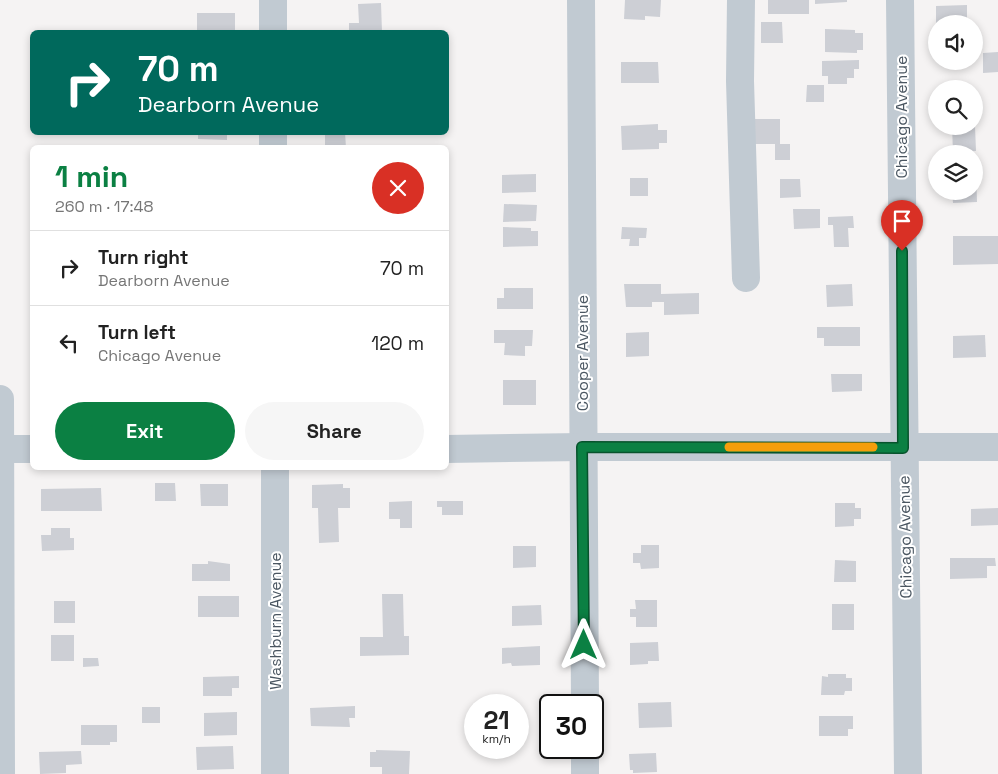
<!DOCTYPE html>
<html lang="en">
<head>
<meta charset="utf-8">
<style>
	:root { --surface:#fff; --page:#f6f6f6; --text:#222; --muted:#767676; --line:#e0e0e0; --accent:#0b8043 }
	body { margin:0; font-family:"Space Grotesk",sans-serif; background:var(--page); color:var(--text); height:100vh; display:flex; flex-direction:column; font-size:19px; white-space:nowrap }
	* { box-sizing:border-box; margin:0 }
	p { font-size:16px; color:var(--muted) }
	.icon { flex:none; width:28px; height:28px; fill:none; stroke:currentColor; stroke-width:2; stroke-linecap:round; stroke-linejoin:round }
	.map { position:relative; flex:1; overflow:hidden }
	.drawer { position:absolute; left:30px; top:145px; width:419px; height:325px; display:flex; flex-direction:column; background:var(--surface); border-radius:8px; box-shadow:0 2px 8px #0003 }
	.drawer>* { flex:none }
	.top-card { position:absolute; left:30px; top:30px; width:419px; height:105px; border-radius:8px; box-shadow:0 2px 8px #0003; background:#00695c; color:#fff; overflow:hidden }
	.buttons { position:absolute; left:928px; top:15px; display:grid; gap:10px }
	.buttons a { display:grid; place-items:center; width:55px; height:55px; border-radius:50%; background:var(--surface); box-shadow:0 2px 8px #0003; font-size:25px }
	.speed { position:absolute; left:464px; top:694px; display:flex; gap:10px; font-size:25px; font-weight:700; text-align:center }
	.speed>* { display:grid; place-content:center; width:65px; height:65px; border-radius:50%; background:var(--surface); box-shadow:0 2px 8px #0003; line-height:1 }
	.speed small { font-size:12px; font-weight:400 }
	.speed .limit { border:2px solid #111; border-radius:8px; background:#fff; color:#111 }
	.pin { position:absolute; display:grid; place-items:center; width:42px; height:42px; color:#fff; margin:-51px -21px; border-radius:50% 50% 50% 0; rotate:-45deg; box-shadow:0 0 5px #0007 }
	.pin .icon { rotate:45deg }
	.me { position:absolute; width:55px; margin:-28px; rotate:0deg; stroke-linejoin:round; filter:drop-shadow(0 0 4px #0008) }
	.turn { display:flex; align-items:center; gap:18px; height:105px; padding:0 25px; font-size:22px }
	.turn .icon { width:65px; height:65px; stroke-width:2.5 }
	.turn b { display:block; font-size:35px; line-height:42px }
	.round { display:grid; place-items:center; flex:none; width:52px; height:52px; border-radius:26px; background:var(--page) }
	.headline { display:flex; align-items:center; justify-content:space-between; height:85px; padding:0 25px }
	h1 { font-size:30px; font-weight:800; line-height:38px; color:var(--accent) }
	.primary-button { display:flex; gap:10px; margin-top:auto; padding:10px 25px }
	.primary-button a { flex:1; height:58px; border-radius:30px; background:var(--accent); color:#fff; font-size:20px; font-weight:800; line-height:58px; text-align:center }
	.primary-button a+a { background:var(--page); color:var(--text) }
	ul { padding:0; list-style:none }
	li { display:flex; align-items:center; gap:15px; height:75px; padding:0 25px; border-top:1px solid var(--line) }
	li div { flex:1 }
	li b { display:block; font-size:19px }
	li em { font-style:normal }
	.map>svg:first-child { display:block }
	.building { fill:#cdcfd5 }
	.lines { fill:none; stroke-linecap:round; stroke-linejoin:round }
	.minor { stroke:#c1cad2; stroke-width:28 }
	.route-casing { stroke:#07532c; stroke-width:12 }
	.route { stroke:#0b8043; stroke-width:9 }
	.slow { stroke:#f59e0b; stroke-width:9 }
	.labels { text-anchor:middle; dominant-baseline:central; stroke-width:4; stroke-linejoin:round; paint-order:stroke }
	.street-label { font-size:16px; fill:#4a5661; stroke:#fff }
</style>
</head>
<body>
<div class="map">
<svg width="998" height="774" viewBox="0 0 998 774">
	<rect width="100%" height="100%" fill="#f5f3f3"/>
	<g class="building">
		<path d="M625,0h36l-1,17 -15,-1v4l-21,-1z"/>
		<rect x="768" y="0" width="41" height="14"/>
		<path d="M815,0h32v2l-32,2z"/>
		<path d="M381,3l1,29h-33v-9h10l-1,-19z"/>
		<path d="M967,5v19h-31v-18z"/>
		<rect x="197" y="13" width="38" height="19"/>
		<path d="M761,22h21l1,21h-22z"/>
		<path d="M825,29l30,1v3h8v17h-6v3l-32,-1z"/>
		<path d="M998,52v20l-15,1v-20z"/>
		<path d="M859,60v9h-5v9h-7v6h-19v-8h-6v-15z"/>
		<path d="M621,62h37l1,21h-38z"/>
		<path d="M807,85h17v17h-18z"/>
		<path d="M753,119h27v25h10v16h-15v-16h-22z"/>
		<path d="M658,124v6h9v13h-8v6l-37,1 -1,-24z"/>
		<path d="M952,126h23l1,25 -23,1z"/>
		<path d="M198,132h29v8l-29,-1z"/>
		<path d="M325,132h20l1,16h-21z"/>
		<path d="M974,167h2l1,35 -24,1 -1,-12h22z"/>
		<path d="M536,174v18l-34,1v-18z"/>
		<rect x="630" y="178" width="18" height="18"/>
		<path d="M780,179h20l1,18 -21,1z"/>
		<path d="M504,204l33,1 -1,16 -33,1z"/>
		<path d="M793,209h27v19l-26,1z"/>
		<path d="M853,216l1,12h-6l1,19h-15l-1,-22h-5v-8z"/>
		<path d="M503,227l28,1v3h7v15l-35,1z"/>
		<path d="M622,227l25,1 -1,10h-7v8h-10l1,-7h-9z"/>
		<path d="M953,236h45v28l-45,1z"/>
		<path d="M624,284h37v10l38,-1v21l-35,1v-13h-12v5h-26z"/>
		<path d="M852,284l1,22 -26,1 -1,-22z"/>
		<path d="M504,288h29v21h-36v-11h7z"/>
		<path d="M817,327h43v19h-36v-8h-7z"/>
		<path d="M494,330h39l-1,16h-7v10l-21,-1 1,-12h-11z"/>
		<path d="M649,332v24l-23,1v-24z"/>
		<path d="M985,335l1,22 -33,1v-22z"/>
		<path d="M831,374h31v17l-30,1z"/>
		<rect x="503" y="380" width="33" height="25"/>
		<path d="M155,483h20l1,18h-21z"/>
		<path d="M200,484h28v22h-27z"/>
		<path d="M343,484v4h7v20h-12l1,34 -20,1 -1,-35h-6v-23z"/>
		<path d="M101,488l1,23h-61v-22z"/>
		<path d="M412,501v27h-12v-9h-11v-17z"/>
		<path d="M437,501h26v14h-21v-8h-5z"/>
		<path d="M835,503h20v5h6v11h-7v7l-19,1z"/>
		<path d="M998,508v17l-27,1v-17z"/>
		<path d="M51,528h19v10h4v12l-32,1 -1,-16h10z"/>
		<path d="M641,545h18v23l-18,1 -1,-6h-7v-10h8z"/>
		<path d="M513,546h23v21l-23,1z"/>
		<path d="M950,558h45l1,8h-9v12l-37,1z"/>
		<path d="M835,560l21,1v21h-22z"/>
		<path d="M208,561l22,3v17h-38v-17h16z"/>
		<path d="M382,594h21l1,42h5v19l-49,1v-19h23z"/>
		<rect x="198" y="596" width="41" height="21"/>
		<path d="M635,600h22v27h-21v-10h-6v-8h6z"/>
		<rect x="54" y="601" width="21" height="22"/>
		<rect x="832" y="604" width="22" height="26"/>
		<path d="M541,605l1,20 -30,1v-20z"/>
		<rect x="51" y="635" width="23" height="26"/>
		<path d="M658,642l1,19h-11v3l-18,1v-22z"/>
		<path d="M540,646v19l-28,1 -1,-3 -9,1v-16z"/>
		<path d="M83,658h15l1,8 -16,1z"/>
		<path d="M828,674h18v4h6v13h-7l-1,4h-23l1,-19 6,1z"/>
		<path d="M239,676v12h-7v8h-29v-19z"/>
		<path d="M671,702l1,25 -33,1 -1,-25z"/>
		<path d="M355,706v12h-6l1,9 -39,-1 -1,-18z"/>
		<rect x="142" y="707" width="18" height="16"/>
		<path d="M237,712v23l-33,1v-23z"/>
		<path d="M819,716h34v13h-5v7h-29z"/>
		<path d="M81,725h36v17h-7v3h-29z"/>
		<path d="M233,746l1,23 -37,1 -1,-23z"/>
		<path d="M376,750l34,1 -1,23h-27v-7h-12v-15h6z"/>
		<path d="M81,751l1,13 -16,1v8l-26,1 -1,-22z"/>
		<path d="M656,753l1,19 -24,1v-3h-3l-1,-16z"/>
	</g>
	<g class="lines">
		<g class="minor">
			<path d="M273,0v32"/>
			<path d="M581,0l4,705"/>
			<path d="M741,0l-1,81 6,197"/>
			<path d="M900,0l8,774"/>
			<path d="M273,132v16"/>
			<path d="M0,399l1,375"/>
			<path d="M0,449h32"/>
			<path d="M446,449l136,-2h416"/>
			<path d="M275,468v306"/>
			<path d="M585,748v26"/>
		</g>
	</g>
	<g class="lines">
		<defs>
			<path id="route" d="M584,645l-2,-198 321,1 -1,-197"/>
		</defs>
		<use href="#route" class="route-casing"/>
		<use href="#route" class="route"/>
		<path class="slow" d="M729,447h144"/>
	</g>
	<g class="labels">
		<g class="street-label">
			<text transform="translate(901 117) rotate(-90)">Chicago Avenue</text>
			<text transform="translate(582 353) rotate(-90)">Cooper Avenue</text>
			<text transform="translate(905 537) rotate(-91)">Chicago Avenue</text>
			<text transform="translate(275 621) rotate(-90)">Washburn Avenue</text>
		</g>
	</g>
</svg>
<div class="buttons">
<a><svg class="icon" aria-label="sound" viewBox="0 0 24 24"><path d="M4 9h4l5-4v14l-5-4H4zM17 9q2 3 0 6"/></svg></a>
<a><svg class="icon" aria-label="search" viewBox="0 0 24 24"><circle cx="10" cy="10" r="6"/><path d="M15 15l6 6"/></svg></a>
<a><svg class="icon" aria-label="layers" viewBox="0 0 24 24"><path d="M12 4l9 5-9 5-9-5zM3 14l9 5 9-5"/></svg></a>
</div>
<div class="speed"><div>21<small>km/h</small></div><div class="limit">30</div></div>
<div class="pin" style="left:902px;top:251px;background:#d93025"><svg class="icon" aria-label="arrive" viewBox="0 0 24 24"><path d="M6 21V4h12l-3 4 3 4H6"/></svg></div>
<svg class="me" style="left:584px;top:645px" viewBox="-20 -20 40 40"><path d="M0-17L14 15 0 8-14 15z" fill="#0b8043" stroke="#fff" stroke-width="4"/></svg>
<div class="top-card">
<div class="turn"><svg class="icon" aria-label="right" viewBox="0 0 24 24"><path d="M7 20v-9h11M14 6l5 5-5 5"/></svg><div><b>70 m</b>Dearborn Avenue</div></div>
</div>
<section class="drawer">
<div class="headline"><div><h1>1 min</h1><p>260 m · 17:48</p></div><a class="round" style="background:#d93025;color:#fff"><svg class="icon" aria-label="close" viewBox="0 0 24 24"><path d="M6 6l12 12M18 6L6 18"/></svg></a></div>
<ul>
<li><svg class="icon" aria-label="right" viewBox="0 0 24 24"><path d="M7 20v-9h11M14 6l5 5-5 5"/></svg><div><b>Turn right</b><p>Dearborn Avenue</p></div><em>70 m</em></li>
<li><svg class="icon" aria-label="left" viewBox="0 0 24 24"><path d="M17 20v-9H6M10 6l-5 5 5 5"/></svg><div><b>Turn left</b><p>Chicago Avenue</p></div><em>120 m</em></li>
</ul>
<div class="primary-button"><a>Exit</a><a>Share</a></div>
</section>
</div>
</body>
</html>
